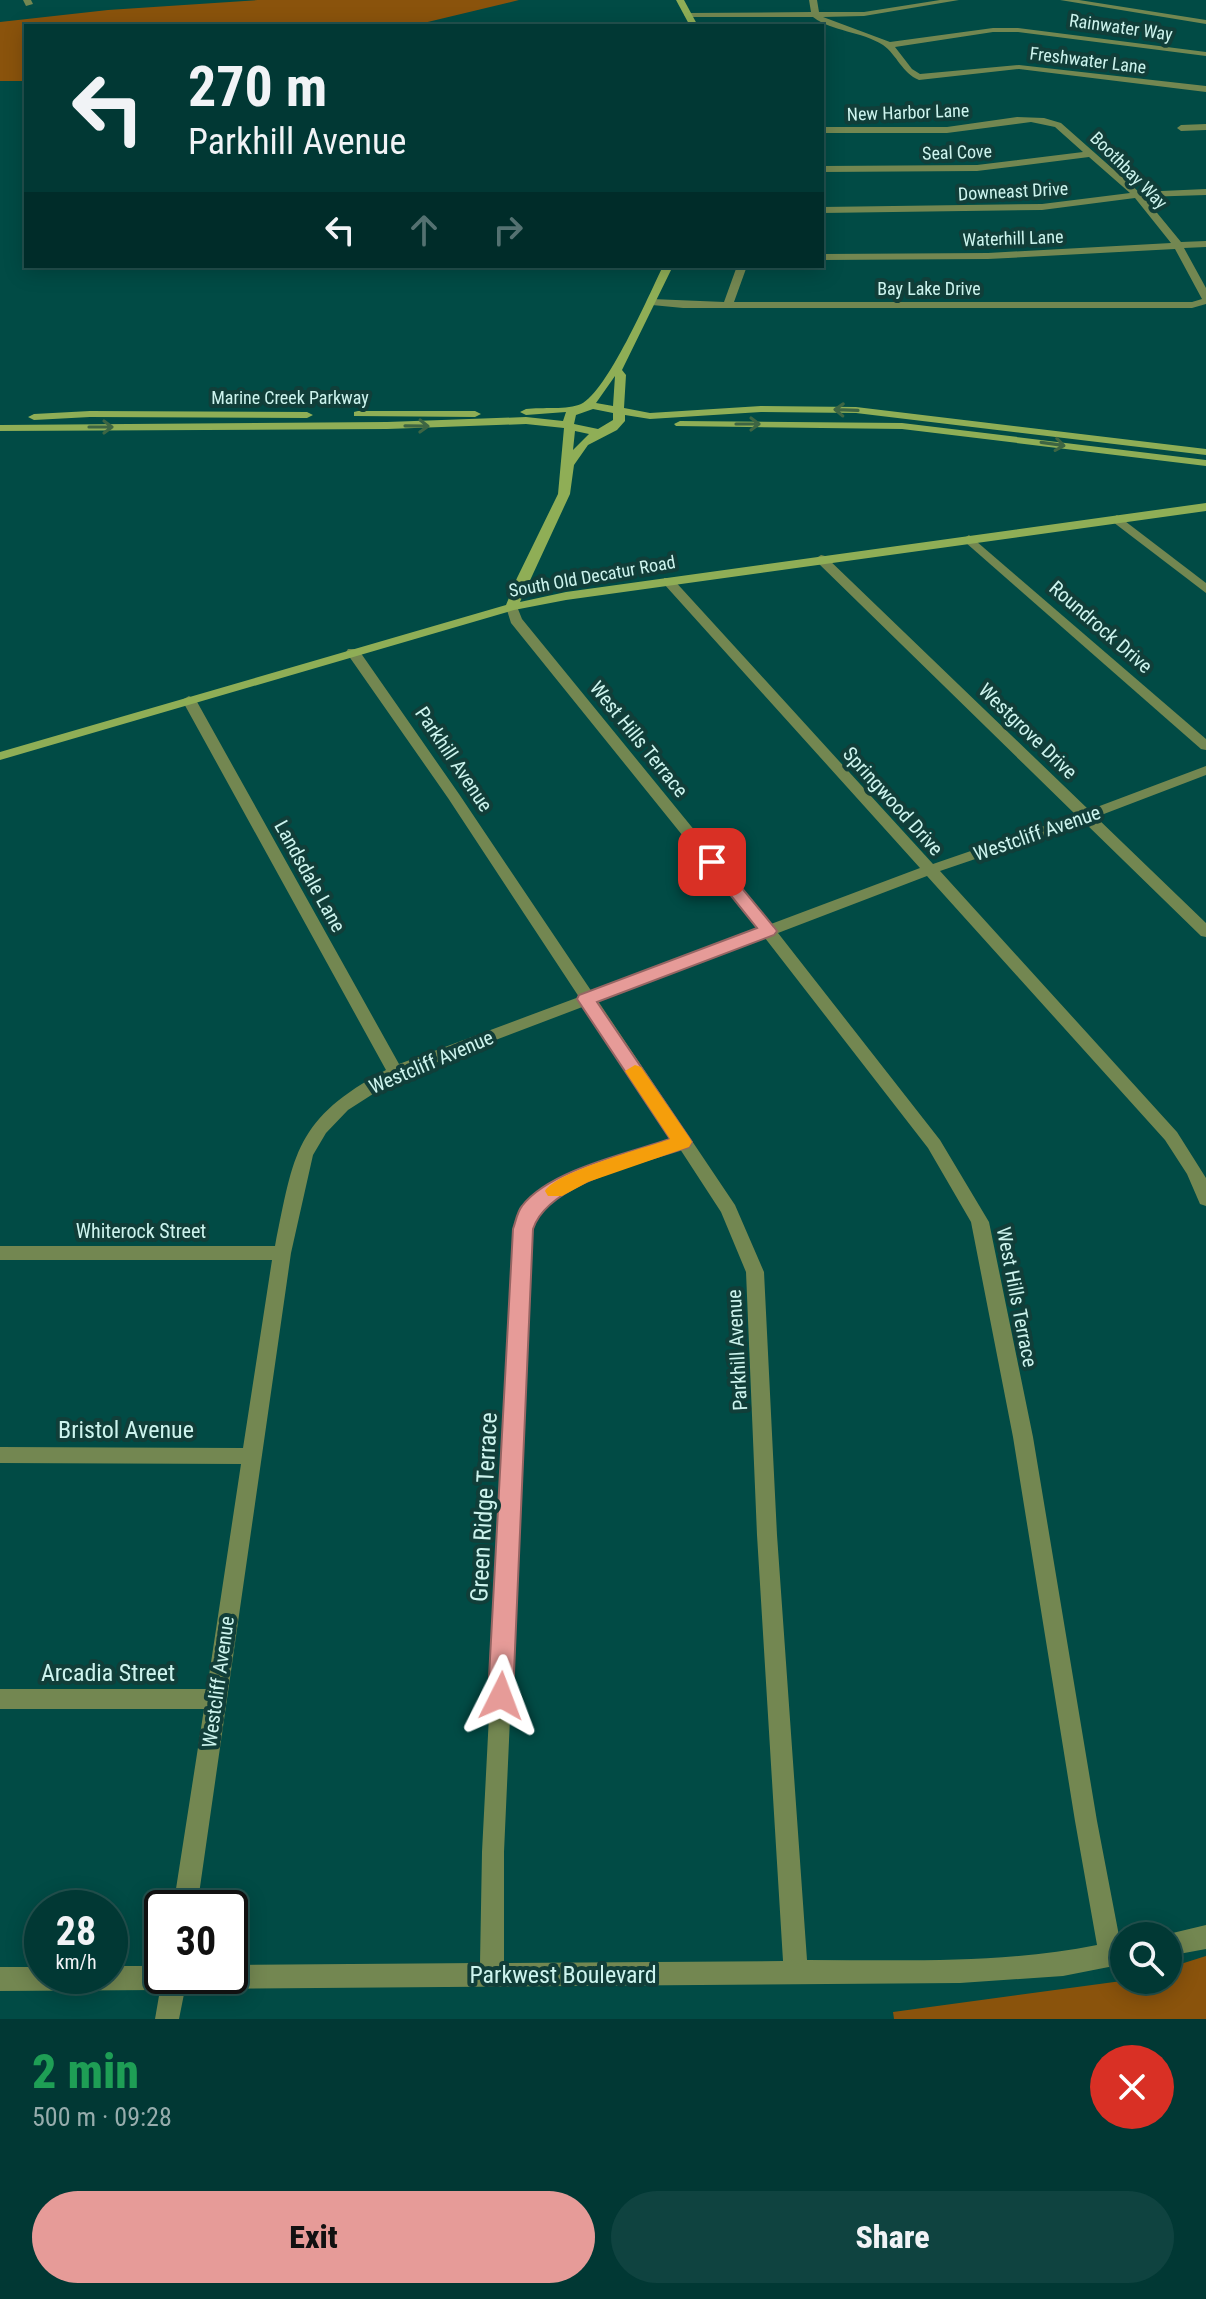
<!DOCTYPE html>
<html lang="en">
<head>
<meta charset="utf-8">
<style>
	:root { --surface:#013834; --page:#0f4340; --text:#f1f3f6; --muted:#96acac; --line:#23524f; --accent:#e69b98 }
	body { margin:0; font-family:"Roboto Condensed",sans-serif; background:var(--page); color:var(--text); height:100vh; display:flex; flex-direction:column; font-size:30px; white-space:nowrap }
	* { box-sizing:border-box; margin:0 }
	p { font-size:26px; color:var(--muted) }
	.icon { flex:none; width:44px; height:44px; fill:none; stroke:currentColor; stroke-width:2; stroke-linecap:round; stroke-linejoin:round }
	.map { position:relative; height:2019px; overflow:hidden }
	.side { display:flex; flex-direction:column; background:var(--surface); flex:1 }
	.side>* { flex:none }
	.guide { position:absolute; left:24px; top:24px; width:800px; height:244px; border-radius:0px; box-shadow:0 4px 20px #0003,0 0 0 2px var(--line); background:#013834; color:var(--text); overflow:hidden }
	.buttons { position:absolute; left:1110px; top:1922px; display:grid; gap:16px }
	.buttons a { display:grid; place-items:center; width:72px; height:72px; border-radius:50%; background:var(--surface); box-shadow:0 4px 20px #0003,0 0 0 2px var(--line); font-size:40px }
	.speed { position:absolute; left:24px; top:1890px; display:flex; gap:16px; font-size:40px; font-weight:700; text-align:center }
	.speed>* { display:grid; place-content:center; width:104px; height:104px; border-radius:50%; background:var(--surface); box-shadow:0 4px 20px #0003,0 0 0 2px var(--line); line-height:1 }
	.speed small { font-size:20px; font-weight:400 }
	.speed .limit { border:4px solid #111; border-radius:12px; background:#fff; color:#111 }
	.pin { position:absolute; display:grid; place-items:center; width:68px; height:68px; color:#fff; margin:-34px; border-radius:16px; box-shadow:0 4px 12px #0006 }
	.me { position:absolute; width:88px; margin:-44px; rotate:3deg; stroke-linejoin:round; filter:drop-shadow(0 0 6px #0008) }
	.turn { display:flex; align-items:center; gap:28px; height:168px; padding:0 32px; font-size:36px }
	.turn .icon { width:104px; height:104px; stroke-width:2.5 }
	.turn b { display:block; font-size:56px; line-height:68px }
	.lanes { display:flex; align-items:center; height:76px; padding:0 32px; background:#0003; justify-content:center; gap:40px; direction:ltr }
	.lanes .off { opacity:.35 }
	.round { display:grid; place-items:center; flex:none; width:84px; height:84px; border-radius:42px; background:var(--page) }
	.headline { display:flex; align-items:center; justify-content:space-between; height:136px; padding:0 32px }
	h1 { font-size:48px; font-weight:800; line-height:60px; color:#1e9e55 }
	.primary-button { display:flex; gap:16px; margin-top:auto; padding:16px 32px }
	.primary-button a { flex:1; height:92px; border-radius:48px; background:var(--accent); color:#111; font-size:32px; font-weight:800; line-height:92px; text-align:center }
	.primary-button a+a { background:var(--page); color:var(--text) }
	.map>svg:first-child { display:block }
	.green { fill:#8a530c }
	.lines { fill:none; stroke-linecap:round; stroke-linejoin:round }
	.street { fill:#738751; fill-rule:evenodd }
	.secondary { fill:#8fae56; fill-rule:evenodd }
	.oneway { stroke:#3d6543 }
	.route { fill:#e69b98; stroke:#966563; stroke-width:2 }
	.slow { fill:#f59e0b }
	.labels { text-anchor:middle; dominant-baseline:central; stroke-width:8; stroke-linejoin:round; paint-order:stroke }
	.far-street-label { font-size:18px; fill:#cdf4ee; stroke:#113e39 }
	.street-label { font-size:20px; fill:#cdf4ee; stroke:#113e39 }
	.near-street-label { font-size:24px; fill:#cdf4ee; stroke:#113e39 }
</style>
</head>
<body>
<div class="map">
<svg width="1206" height="2019" viewBox="0 0 1206 2019">
	<rect width="100%" height="100%" fill="#014b45"/>
	<g class="green">
		<path d="M258,0h261l-108,26h-385v55h-26v-59l108,-12z"/>
		<path d="M1206,1956v63h-312l-1,-7 236,-32h39v-12z"/>
	</g>
	<g class="lines">
		<g class="street">
			<path d="M23,0h8l2,4 -7,2z"/>
			<path d="M809,0h8l2,12h45l76,-12h19l-95,16 -41,1 67,25 103,-14h25l188,24v4l-188,-24h-25l-98,15 17,22 8,5 99,-9 187,21v6l-187,-23 -100,11c-17,-7 -22,-25 -36,-35 -22,-14 -50,-13 -70,-28h-125l-4,-2 4,-2 123,-1z"/>
			<path d="M1060,0h19l127,20v4z"/>
			<path d="M1017,117l27,1 17,5 78,69 67,-3v6l-62,2 37,45 25,-1v6l-22,1 22,40v16l-14,4h-509l-31,-3 -5,-3 5,-3 72,3 13,-36h10l-13,36h458l10,-3 -27,-50 -187,10 -166,1v-6l166,-1 183,-10 -36,-45 -93,12 -220,3v-6l220,-3 88,-11 -41,-36 -112,14 -155,1v-6l155,-1 106,-13 -28,-25 -24,-5 -84,11h-125v-6h125z"/>
			<path d="M1206,124v6l-25,1 -4,-3 4,-3z"/>
			<path d="M1117,515l89,68v10l-93,-71 -2,-3z"/>
			<path d="M969,535l237,204v11l-5,-1 -236,-207 -2,-3z"/>
			<path d="M821,555l4,1 264,254 117,-44v9l-110,42 110,106v14l-5,-1 -117,-114 -144,49 237,261 29,46v28l-6,-2 -13,-30 -22,-34 -238,-264 -149,57 162,207 49,82 44,215 64,384 23,120 4,-1v24l-61,12 -103,7 -775,6 -6,30h-24l5,-29 -160,1v-24h42v9h68v-10h52v10h68v-11l250,-2 2,-111 32,-623c3,-8 4,-17 9,-23 27,-34 109,-54 150,-67l-88,-133 -184,70 -53,34 -22,23 -13,22 -22,98 -94,655h-24l31,-199h-204v-20h207l34,-225 -241,-1v-16l243,1 29,-188h-272v-14h275c19,-93 20,-127 111,-176l-204,-370 7,-4 7,4 203,364 180,-67 -131,-199 -102,-146 2,-3h10l101,145 133,198 166,-63 -247,-306 -5,-16 2,-3h8l6,15 249,305 149,-56 -256,-284v-6h8l261,286 143,-49 -259,-253 -2,-3zM765,938l163,210 43,74 42,215 62,384 22,124c-95,19 -194,15 -290,15l-30,-425 -13,-263 -29,-67 -137,-204zM680,1149l41,63 25,60 11,263 26,426 -279,2v-111l28,-623c2,-6 3,-12 7,-17 25,-31 103,-50 141,-63z"/>
			<path d="M1206,1925v24l-38,7v-20h-8z"/>
		</g>
		<g class="secondary">
			<path d="M676,0h8l14,26h-8z"/>
			<path d="M663,266h10l-51,104 4,5 -2,33 26,5 111,-7 95,1 350,42v6l-350,-42 -95,-1 -111,7 -25,-4v6l-8,9 -29,15 -14,20 -4,29 -50,108 46,-10 640,-89v8l-640,89 -52,10 -514,150v-8l506,-147 11,-27 41,-84 6,-66 -38,-4 -139,5 -387,2v-6l387,-3 139,-5 37,4 3,-9 -40,3 -6,-3 6,-3c16,-2 42,1 55,-5 26,-12 68,-109 82,-138zM615,376l-2,30 -17,-3zM593,409l20,4v7l-15,9 -24,-5 2,-9zM575,431l14,3 -16,16z"/>
			<path d="M90,411l217,1 6,3 -6,3 -217,-1 -56,3 -6,-3 6,-3z"/>
			<path d="M358,411h117l6,3 -6,3 -121,-1v-4z"/>
			<path d="M680,421l222,2 304,37v6l-304,-37 -226,-3 -2,-2z"/>
		</g>
	</g>
	<defs><path id="oneway-shaft" d="M-6 0H5M1.5-3L5.5 0L1.5 3" fill="none" stroke-width="1.6" stroke-linecap="round" stroke-linejoin="round" transform="scale(2)"/></defs>
	<g class="oneway">
		<use href="#oneway-shaft" transform="translate(846 410) rotate(-178)"/>
		<use href="#oneway-shaft" transform="translate(748 424)"/>
		<use href="#oneway-shaft" transform="translate(417 426) rotate(1)"/>
		<use href="#oneway-shaft" transform="translate(101 427)"/>
		<use href="#oneway-shaft" transform="translate(1053 444) rotate(8)"/>
	</g>
	<path class="route" d="M712,857l6,2 56,68 3,4 -3,4 -177,67 95,140 -3,5c-43,15 -141,35 -156,82l-20,467 -4,8 -8,4 -9,-4 -4,-8 25,-467c3,-8 4,-17 9,-23 27,-36 107,-53 148,-67l-93,-140 2,-4 178,-67 -53,-66z"/>
	<path class="slow" d="M635,1065l6,2 48,70 3,5 -3,5 -101,35 -26,14h-14l-3,-5c12,-20 100,-43 125,-52l-45,-68z"/>
	<g class="labels">
		<g class="far-street-label">
			<text transform="translate(1121 27) rotate(8)">Rainwater Way</text>
			<text transform="translate(1088 60) rotate(7)">Freshwater Lane</text>
			<text transform="translate(908 112) rotate(-2)">New Harbor Lane</text>
			<text transform="translate(957 152) rotate(-2)">Seal Cove</text>
			<text transform="translate(1129 170) rotate(45)">Boothbay Way</text>
			<text transform="translate(1013 191) rotate(-3)">Downeast Drive</text>
			<text transform="translate(1013 238) rotate(-2)">Waterhill Lane</text>
			<text x="929" y="288">Bay Lake Drive</text>
			<text x="290" y="397">Marine Creek Parkway</text>
			<text transform="translate(592 576) rotate(-10)">South Old Decatur Road</text>
		</g>
		<g class="street-label">
			<text transform="translate(1101 627) rotate(41)">Roundrock Drive</text>
			<text transform="translate(1028 731) rotate(44)">Westgrove Drive</text>
			<text transform="translate(639 739) rotate(51)">West Hills Terrace</text>
			<text transform="translate(454 759) rotate(56)">Parkhill Avenue</text>
			<text transform="translate(893 801) rotate(48)">Springwood Drive</text>
			<text transform="translate(1037 833) rotate(-19)">Westcliff Avenue</text>
			<text transform="translate(310 876) rotate(61)">Landsdale Lane</text>
			<text transform="translate(431 1062) rotate(-23)">Westcliff Avenue</text>
			<text x="141" y="1231">Whiterock Street</text>
			<text transform="translate(1017 1297) rotate(79)">West Hills Terrace</text>
			<text transform="translate(737 1350) rotate(-93)">Parkhill Avenue</text>
			<text transform="translate(218 1682) rotate(-82)">Westcliff Avenue</text>
		</g>
		<g class="near-street-label">
			<text x="126" y="1430">Bristol Avenue</text>
			<text transform="translate(484 1507) rotate(-87)">Green Ridge Terrace</text>
			<text x="108" y="1673">Arcadia Street</text>
			<text x="563" y="1975">Parkwest Boulevard</text>
		</g>
	</g>
</svg>
<div class="buttons">
<a><svg class="icon" aria-label="search" viewBox="0 0 24 24"><circle cx="10" cy="10" r="6"/><path d="M15 15l6 6"/></svg></a>
</div>
<div class="speed"><div>28<small>km/h</small></div><div class="limit">30</div></div>
<div class="pin" style="left:712px;top:862px;background:#d93025"><svg class="icon" aria-label="arrive" viewBox="0 0 24 24"><path d="M6 21V4h12l-3 4 3 4H6"/></svg></div>
<svg class="me" style="left:501px;top:1696px" viewBox="-20 -20 40 40"><path d="M0-17L14 15 0 8-14 15z" fill="#e69b98" stroke="#fff" stroke-width="4"/></svg>
<div class="guide">
<div class="turn"><svg class="icon" aria-label="left" viewBox="0 0 24 24"><path d="M17 20v-9H6M10 6l-5 5 5 5"/></svg><div><b>270 m</b>Parkhill Avenue</div></div>
<div class="lanes"><svg class="icon" aria-label="left" viewBox="0 0 24 24"><path d="M17 20v-9H6M10 6l-5 5 5 5"/></svg><svg class="icon off" aria-label="ahead" viewBox="0 0 24 24"><path d="M12 20V5M6 11l6-6 6 6"/></svg><svg class="icon off" aria-label="right" viewBox="0 0 24 24"><path d="M7 20v-9h11M14 6l5 5-5 5"/></svg></div>
</div>
</div>
<section class="side">
<div class="headline"><div><h1>2 min</h1><p>500 m · 09:28</p></div><a class="round" style="background:#d93025;color:#fff"><svg class="icon" aria-label="close" viewBox="0 0 24 24"><path d="M6 6l12 12M18 6L6 18"/></svg></a></div>
<div class="primary-button"><a>Exit</a><a>Share</a></div>
</section>
</body>
</html>
